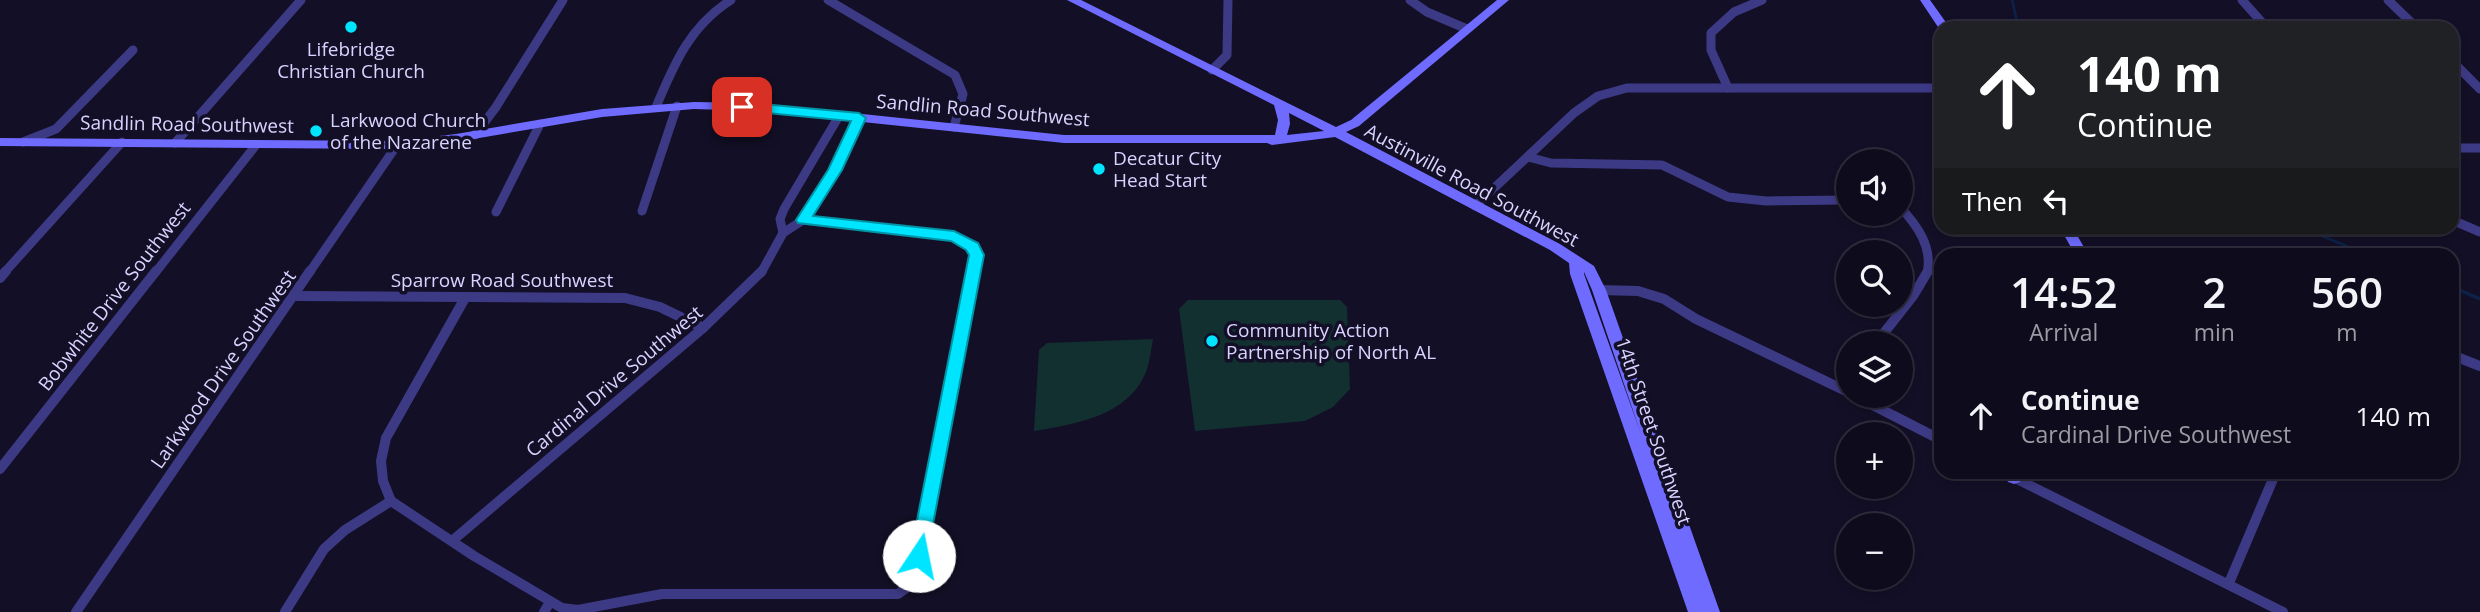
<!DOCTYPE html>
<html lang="en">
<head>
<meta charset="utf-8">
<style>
	:root { --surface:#0e0b1c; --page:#171425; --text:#f1f3f6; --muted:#9b9ba3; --line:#2e2b3b }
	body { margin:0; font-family:"Open Sans",sans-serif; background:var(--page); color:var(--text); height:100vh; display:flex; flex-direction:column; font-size:26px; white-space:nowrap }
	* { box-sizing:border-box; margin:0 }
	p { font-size:23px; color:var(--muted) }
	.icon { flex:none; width:38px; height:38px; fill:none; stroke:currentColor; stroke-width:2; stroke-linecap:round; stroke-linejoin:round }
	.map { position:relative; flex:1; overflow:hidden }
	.side { position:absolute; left:1934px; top:248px; width:525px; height:231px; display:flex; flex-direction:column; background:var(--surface); border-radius:21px; box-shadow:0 4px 10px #0003,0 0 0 2px var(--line) }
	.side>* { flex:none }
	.guide { position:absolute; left:1934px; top:21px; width:525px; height:214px; border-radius:21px; box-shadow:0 4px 10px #0003,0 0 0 2px var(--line); background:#202124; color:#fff; overflow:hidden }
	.tools { position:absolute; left:1836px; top:149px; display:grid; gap:14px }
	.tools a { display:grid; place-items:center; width:77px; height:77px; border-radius:50%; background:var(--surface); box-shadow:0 4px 10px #0003,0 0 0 2px var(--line); font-size:35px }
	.pin { position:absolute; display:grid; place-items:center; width:60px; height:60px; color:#fff; margin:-30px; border-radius:14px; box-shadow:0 4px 10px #0006 }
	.me { position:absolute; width:77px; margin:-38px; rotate:11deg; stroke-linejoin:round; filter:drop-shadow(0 0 5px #0008) }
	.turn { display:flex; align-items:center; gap:24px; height:147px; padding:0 28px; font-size:32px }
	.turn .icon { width:91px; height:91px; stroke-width:2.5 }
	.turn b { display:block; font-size:49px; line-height:60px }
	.then { display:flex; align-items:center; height:66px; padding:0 28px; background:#0003; gap:14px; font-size:26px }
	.eta { display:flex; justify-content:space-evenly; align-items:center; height:119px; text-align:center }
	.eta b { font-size:42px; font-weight:600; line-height:49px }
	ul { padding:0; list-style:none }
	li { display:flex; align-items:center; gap:21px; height:98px; padding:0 28px }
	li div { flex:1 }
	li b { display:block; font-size:26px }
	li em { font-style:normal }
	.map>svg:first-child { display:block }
	.green { fill:#12302f }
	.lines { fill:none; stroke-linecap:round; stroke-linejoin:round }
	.stream-far1 { stroke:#0c2248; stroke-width:2.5 }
	.stream { stroke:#0c2248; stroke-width:3.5 }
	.street-far1 { stroke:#3d3a85; stroke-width:9 }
	.street { stroke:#3d3a85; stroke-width:10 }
	.secondary { fill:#6f6bff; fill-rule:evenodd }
	.route { fill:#00e5ff; stroke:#0095a6; stroke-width:2 }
	.poi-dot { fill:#00e5ff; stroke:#130f26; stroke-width:2.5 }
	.labels { text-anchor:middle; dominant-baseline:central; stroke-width:7; stroke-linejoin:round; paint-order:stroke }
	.poi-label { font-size:19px; fill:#d9d4ff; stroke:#130f26; text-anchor:start }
	.street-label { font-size:19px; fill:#d9d4ff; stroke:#130f26 }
</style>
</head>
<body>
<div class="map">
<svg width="2480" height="612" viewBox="0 0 2480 612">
	<rect width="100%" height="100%" fill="#130f26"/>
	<g class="green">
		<path d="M1188,300h152l7,7 3,82 -17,18 -28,14 -110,10 -16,-122z"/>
		<path d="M1153,339c-2,10 -3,23 -7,33 -18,44 -70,52 -112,59l5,-81 8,-7z"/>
	</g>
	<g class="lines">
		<g class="stream-far1">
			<path d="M2012,0l6,25"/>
			<path d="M2302,228l69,28"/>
		</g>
		<path class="stream" d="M2452,287l28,12"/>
		<g class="street-far1">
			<path d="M828,0l127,75 8,19 -9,33"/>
			<path d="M1410,0l17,12 40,17"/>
			<path d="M2242,0l25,28"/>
			<path d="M2388,0l29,28"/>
			<path d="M1943,27h323"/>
			<path d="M2452,61l28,28"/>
			<path d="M1212,70l15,-15 1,-55"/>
			<path d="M1728,88l-17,-38v-17l23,-21 28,-12"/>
			<path d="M656,107c18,-43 34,-81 75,-107"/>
			<path d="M475,135l21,-28 67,-107"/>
			<path d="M23,142l33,-13 77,-79"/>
			<path d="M175,143l126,-143"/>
			<path d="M2452,148h28"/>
			<path d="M1528,157l23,6 111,2 66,32 38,4 82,-1"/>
			<path d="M1475,206l99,-93 24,-17 29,-8h314"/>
			<path d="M1900,207c17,18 33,40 27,66"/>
			<path d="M642,211l35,-105"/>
			<path d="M496,212l44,-88"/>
			<path d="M803,220l151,16 13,7 9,12 -3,18"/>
			<path d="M2452,220l28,12"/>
			<path d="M783,233l-3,-14 4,-10 55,-93"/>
			<path d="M2126,256h41"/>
			<path d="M4,273l118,-131"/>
			<path d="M155,273l101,-128"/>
			<path d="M309,273l88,-128"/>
			<path d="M761,273l22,-40 20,-13 32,-50 24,-52"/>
		</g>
		<g class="street">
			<path d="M0,278l6,-7"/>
			<path d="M1599,290l39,1 26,8 32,20 152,73"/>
			<path d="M294,296l331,2 35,9 43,21"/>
			<path d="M465,298l-79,140 -5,23 2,20 8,20 83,55 88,52 16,2 84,-16h236l14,-10 5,-15 56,-298"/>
			<path d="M1876,343l37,-47 15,-25"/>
			<path d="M2452,355l28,11"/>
			<path d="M1855,396l86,44"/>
			<path d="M0,469l156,-198"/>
			<path d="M2003,472l280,140"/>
			<path d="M452,541l251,-213 59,-57"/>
			<path d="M2229,583l47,-111"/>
			<path d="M76,612l234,-341"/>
			<path d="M285,612l39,-63 21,-19 46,-29"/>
			<path d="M544,612l6,-10"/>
		</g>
		<g class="secondary">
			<path d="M1067,0h14l255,127 15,-7 146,-120h12l-150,126 -13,6 214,112 34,22 12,24 114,322h-32l-118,-338 -1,-11 -19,-13 -215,-113 -63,8 -5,-2h-203l-308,-32 -62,-2 -92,8 -146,25 -59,7 -397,-3v-8l397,3 59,-7 146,-25 92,-7 62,1 308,32h211l3,-15 -4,-15zM1289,113l35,18 -37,4 3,-11zM1584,272l8,18 49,144 -57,-160z"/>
			<path d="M1920,0h10l20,28h-9l-1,2z"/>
			<path d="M2060,228h13l16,28h-13z"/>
			<path d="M2009,472h16l-5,10 -6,2 -6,-2 -2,-4z"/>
		</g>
	</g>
	<path class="route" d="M742,102l117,11 7,5 -24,52 -29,46 141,15 24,12 6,12 -58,306 -7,3 -7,-3 -2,-5 59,-301 -3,-5 -15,-9 -153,-18 -2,-3 32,-50 23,-49 -114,-11 -2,-3z"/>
	<g class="poi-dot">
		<circle cx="351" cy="27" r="7"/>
		<circle cx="316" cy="131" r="7"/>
		<circle cx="1099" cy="169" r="7"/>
		<circle cx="1212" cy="341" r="7"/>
	</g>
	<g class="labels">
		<g class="poi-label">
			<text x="351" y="49" text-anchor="middle">Lifebridge<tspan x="351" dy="22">Christian Church</tspan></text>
			<text x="330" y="120">Larkwood Church<tspan x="330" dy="22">of the Nazarene</tspan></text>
			<text x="1113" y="158">Decatur City<tspan x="1113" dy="22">Head Start</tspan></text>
			<text x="1226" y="330">Community Action<tspan x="1226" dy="22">Partnership of North AL</tspan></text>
		</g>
		<g class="street-label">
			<text transform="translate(983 110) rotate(5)">Sandlin Road Southwest</text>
			<text transform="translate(187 124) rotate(1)">Sandlin Road Southwest</text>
			<text transform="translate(1472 185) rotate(28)">Austinville Road Southwest</text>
			<text x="502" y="280">Sparrow Road Southwest</text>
			<text transform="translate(114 296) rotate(-52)">Bobwhite Drive Southwest</text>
			<text transform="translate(223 369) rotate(-55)">Larkwood Drive Southwest</text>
			<text transform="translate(614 381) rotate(-40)">Cardinal Drive Southwest</text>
			<text transform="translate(1654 431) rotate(71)">14th Street Southwest</text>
		</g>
	</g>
</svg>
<div class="tools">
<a><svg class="icon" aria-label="sound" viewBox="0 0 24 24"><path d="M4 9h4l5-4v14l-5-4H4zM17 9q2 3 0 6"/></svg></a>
<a><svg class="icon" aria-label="search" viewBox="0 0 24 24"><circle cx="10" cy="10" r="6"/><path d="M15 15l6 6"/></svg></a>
<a><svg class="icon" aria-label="layers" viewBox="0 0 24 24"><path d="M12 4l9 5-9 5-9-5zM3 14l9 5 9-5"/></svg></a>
<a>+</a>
<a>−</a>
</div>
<div class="pin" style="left:742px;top:107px;background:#d93025"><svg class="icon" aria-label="arrive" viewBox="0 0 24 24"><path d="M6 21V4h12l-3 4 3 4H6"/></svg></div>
<svg class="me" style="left:919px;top:556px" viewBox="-20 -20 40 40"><circle r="19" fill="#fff"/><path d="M0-13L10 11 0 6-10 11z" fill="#00e5ff"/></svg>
<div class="guide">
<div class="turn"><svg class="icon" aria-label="ahead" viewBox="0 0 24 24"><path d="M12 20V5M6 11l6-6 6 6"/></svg><div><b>140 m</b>Continue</div></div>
<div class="then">Then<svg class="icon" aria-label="left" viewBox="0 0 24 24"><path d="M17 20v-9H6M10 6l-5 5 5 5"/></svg></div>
</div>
<section class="side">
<div class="eta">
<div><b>14:52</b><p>Arrival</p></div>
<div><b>2</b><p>min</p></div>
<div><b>560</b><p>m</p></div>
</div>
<ul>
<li><svg class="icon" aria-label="ahead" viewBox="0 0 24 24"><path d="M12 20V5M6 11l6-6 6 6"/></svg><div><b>Continue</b><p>Cardinal Drive Southwest</p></div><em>140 m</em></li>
</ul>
</section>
</div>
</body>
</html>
